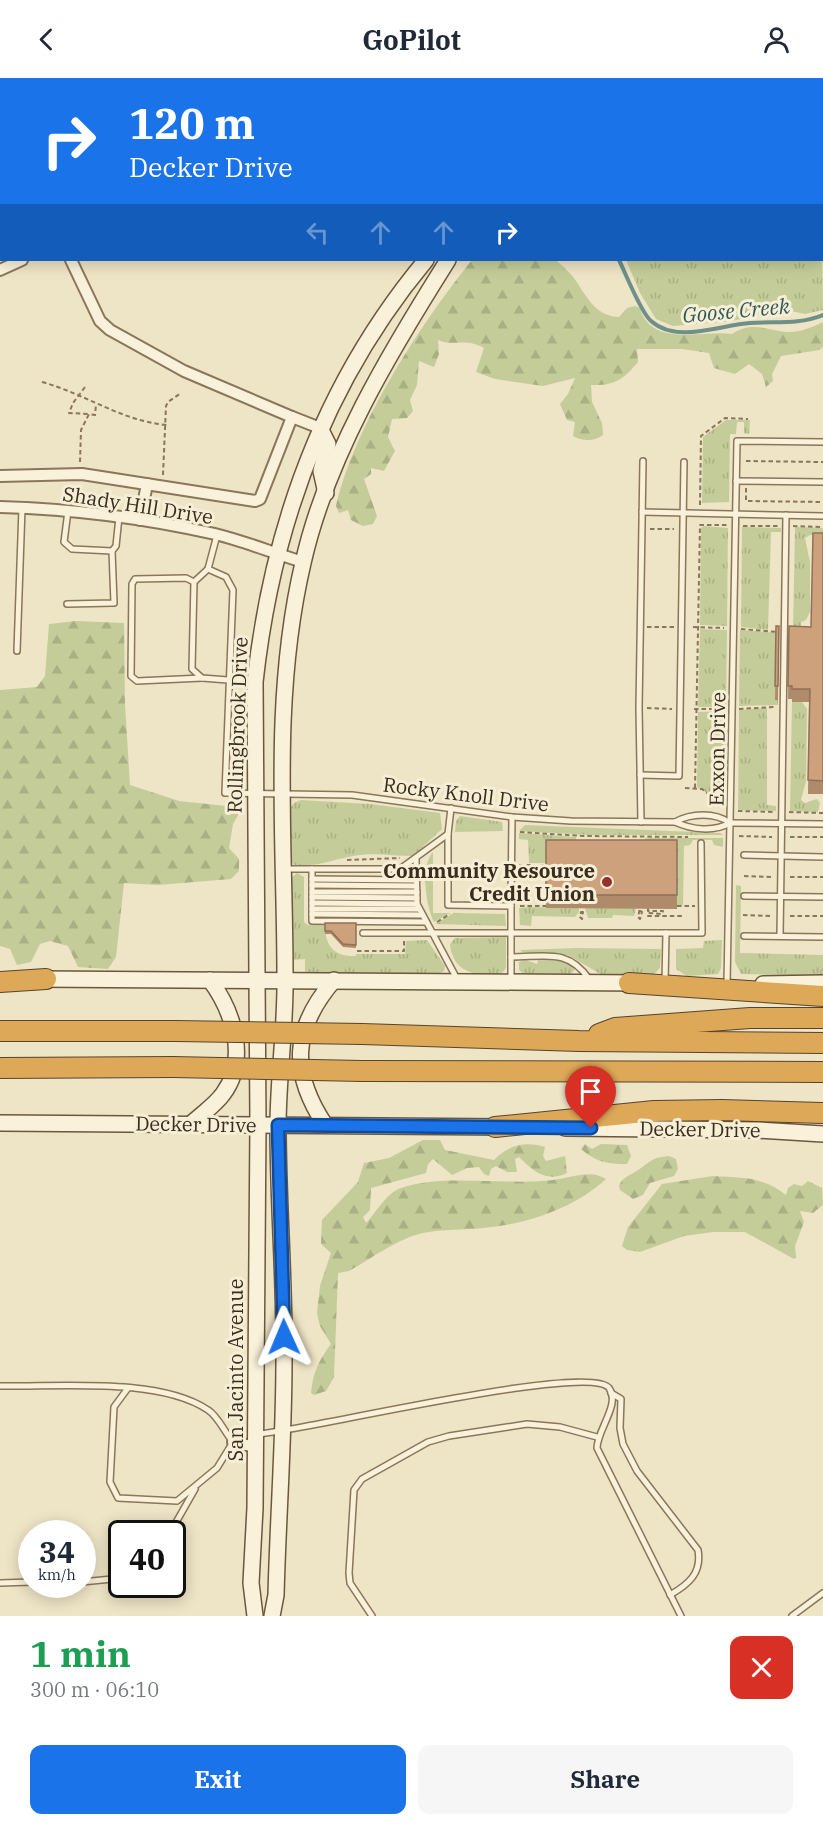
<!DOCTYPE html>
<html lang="en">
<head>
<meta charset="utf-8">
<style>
	:root { --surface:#fff; --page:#f6f6f7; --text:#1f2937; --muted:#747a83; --accent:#1a73e8 }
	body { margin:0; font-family:"IBM Plex Serif",serif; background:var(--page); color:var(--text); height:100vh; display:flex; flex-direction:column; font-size:22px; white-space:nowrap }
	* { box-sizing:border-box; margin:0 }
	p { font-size:20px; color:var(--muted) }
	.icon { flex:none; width:33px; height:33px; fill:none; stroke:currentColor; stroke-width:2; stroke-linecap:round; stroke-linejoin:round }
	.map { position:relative; height:1538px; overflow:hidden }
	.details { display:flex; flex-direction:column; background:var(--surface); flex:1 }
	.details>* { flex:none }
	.top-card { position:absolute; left:0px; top:0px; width:824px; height:183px; box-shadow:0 3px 15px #0003; background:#1a73e8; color:#fff; overflow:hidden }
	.speed { position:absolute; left:18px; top:1442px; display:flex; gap:12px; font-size:30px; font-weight:700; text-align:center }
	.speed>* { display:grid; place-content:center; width:78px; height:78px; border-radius:50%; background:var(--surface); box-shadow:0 3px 15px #0003; line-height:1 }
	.speed small { font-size:15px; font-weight:400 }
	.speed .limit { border:3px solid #111; border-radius:9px; background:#fff; color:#111 }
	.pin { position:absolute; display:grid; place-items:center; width:51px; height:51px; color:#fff; margin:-62px -26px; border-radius:50% 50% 50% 0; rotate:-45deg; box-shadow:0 0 6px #0007 }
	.pin .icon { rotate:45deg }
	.me { position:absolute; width:66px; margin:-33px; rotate:359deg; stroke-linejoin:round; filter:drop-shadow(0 0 4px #0008) }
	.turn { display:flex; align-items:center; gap:21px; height:126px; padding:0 30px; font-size:27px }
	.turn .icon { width:78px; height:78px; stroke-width:2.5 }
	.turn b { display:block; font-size:42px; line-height:51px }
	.lanes { display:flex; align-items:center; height:57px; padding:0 30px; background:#0003; justify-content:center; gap:30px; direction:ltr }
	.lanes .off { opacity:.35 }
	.round { display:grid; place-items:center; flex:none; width:63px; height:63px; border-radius:12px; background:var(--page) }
	.summary { display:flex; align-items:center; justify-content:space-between; height:102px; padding:0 30px }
	h1 { font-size:36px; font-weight:700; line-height:45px; color:#1e9e55 }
	.action { display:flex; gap:12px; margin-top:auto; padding:12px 30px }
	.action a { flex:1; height:69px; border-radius:12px; background:var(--accent); color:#fff; font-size:24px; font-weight:700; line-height:69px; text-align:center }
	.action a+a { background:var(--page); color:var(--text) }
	header { display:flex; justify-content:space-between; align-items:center; height:78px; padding:0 30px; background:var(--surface); font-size:27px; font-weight:700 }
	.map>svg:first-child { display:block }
	.grass { fill:url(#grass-tufts) }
	.forest { fill:url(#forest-firs) }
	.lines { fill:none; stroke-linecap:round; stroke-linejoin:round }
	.stream { stroke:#6e9089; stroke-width:4 }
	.lane-casing { stroke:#8a765b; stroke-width:8 }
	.street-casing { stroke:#8a765b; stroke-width:14 }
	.secondary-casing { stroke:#6b573e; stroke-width:18 }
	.highway-casing { stroke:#57442f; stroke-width:22 }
	.path { stroke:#8a765b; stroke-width:2; stroke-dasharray:4.5 3; stroke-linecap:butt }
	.lane { stroke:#f9f1d9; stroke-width:5 }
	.street { stroke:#f9f1d9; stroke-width:10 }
	.secondary { stroke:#f9f1d9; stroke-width:15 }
	.highway { stroke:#dda857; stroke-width:20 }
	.highway-bridge-casing { stroke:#57442f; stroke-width:22; stroke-linecap:butt }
	.highway-bridge { stroke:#dda857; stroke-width:20 }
	.wall { fill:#af8a6b }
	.building { fill:#cca17c; stroke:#8f7157; stroke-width:1.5 }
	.route-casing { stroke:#114b97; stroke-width:15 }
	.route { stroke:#1a73e8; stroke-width:10 }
	.poi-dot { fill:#98302b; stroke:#f6eed5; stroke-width:2 }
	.labels { text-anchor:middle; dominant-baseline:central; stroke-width:6; stroke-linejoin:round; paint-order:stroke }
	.street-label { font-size:20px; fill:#3a2d1f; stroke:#f6eed5 }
	.poi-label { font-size:20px; font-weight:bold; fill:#3a2d1f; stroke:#f6eed5; text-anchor:end }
	.water-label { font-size:21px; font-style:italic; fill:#2f5959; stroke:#f6eed5 }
</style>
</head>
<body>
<header><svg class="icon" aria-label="back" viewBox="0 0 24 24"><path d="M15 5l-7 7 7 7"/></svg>GoPilot<svg class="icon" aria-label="person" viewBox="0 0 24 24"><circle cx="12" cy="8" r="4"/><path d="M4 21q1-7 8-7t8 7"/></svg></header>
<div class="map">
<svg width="823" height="1538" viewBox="0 0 823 1538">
	<defs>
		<pattern id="grass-tufts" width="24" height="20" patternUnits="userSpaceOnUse" patternTransform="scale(1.5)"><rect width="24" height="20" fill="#c4cd99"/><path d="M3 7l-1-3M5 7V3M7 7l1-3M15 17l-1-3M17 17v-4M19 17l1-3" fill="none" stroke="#a9b083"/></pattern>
		<pattern id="forest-firs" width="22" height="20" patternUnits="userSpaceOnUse" patternTransform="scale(1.5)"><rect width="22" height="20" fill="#c4cd99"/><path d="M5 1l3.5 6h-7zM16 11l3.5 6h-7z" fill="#a9b083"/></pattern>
	</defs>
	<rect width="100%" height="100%" fill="#eee4c6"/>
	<g class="grass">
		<path d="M600,0h182l-184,2z"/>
		<path d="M822,151l1,81 -18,4 -24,-5 -49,12 -59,5 -17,-7 -16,-26 -14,-33h196z"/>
		<path d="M726,342h24l-1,14 -5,-1v-11h-7l-1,12h-6l-1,68 -27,1 1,-66z"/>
		<path d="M704,448l24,2 -1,98 -27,-1 1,-97z"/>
		<path d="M742,449l39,1v4h-10l-3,98 -27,-3z"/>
		<path d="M795,449l28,1v7h-13l-5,3 5,24v50l-4,8 -5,2v11l-8,-3z"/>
		<path d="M700,551l27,1 -1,77h-28z"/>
		<path d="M740,552l39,3 -4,66 3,1v5l-39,1z"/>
		<path d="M792,624h10l5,7 -1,72 -5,19 4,3 12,-4 3,4 -2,9 -28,-1z"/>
		<path d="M767,630v97l9,1v5l-38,-1 1,-100z"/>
		<path d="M727,633l-3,88h-7l-20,-12 1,-75z"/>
		<path d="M301,722l69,4 70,9 2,16 -29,27c-19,0 -41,-4 -60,0 -23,4 -33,11 -59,9l-4,-4 -1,-51 5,-7z"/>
		<path d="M460,738l42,6 1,9 -48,1 1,-11z"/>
		<path d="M525,747l195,8 3,2h-133l-71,-4z"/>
		<path d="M519,755l57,4v8l-30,18h-17l-1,-23 -9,-1z"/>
		<path d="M645,760h78v9l-9,-2 -2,-5h-19l-3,5 -6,1 -1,59h-6v-51l-32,-1z"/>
		<path d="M433,774v61h17l-16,9c-8,-15 -14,-57 -1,-70z"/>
		<path d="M297,795l7,4v45l4,3h17c0,21 9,32 31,31v-2h49l1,-13 21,-1 18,26 -1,5 -6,3 -133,-1v-14l-11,1 -1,-3 -2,-79z"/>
		<path d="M736,807l5,1 -1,67 83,2v21l-82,-2 -6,-12z"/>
		<path d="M529,829l50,1v4l-4,5 -43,-1 -1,10 -11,-1 -1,-17z"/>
		<path d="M585,830h51l-2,8 -21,-1 -1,3h-24z"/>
		<path d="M454,835l51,1 1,12 -71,-2z"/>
		<path d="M506,859v31c-4,7 -9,7 -17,7 -21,0 -37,-8 -39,-31l5,-6z"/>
		<path d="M722,862l-1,28 -3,6 -31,2 -11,-7v-20l27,-1 1,-7z"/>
		<path d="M576,870l85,1 -1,19 -8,8 -50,-1 -34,-20 -46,-3 -2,-2z"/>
		<path d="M526,882l11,4 1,-4 26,1 13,6 -7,8h-45l-6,-5v-8z"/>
	</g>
	<g class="forest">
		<path d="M0,0h250l-248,2 -2,64z"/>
		<path d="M472,182h84c7,7 15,13 20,21 12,18 20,35 43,36l8,-9 8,-2 5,2c11,40 63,22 92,26 20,-13 34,-4 55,-2 11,1 26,-5 36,-10v24l-3,4 -39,6 -9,18 1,7 -7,6 -4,-13 -13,-10 -14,10 -21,-6 -5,-15 -27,-4h-45l1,13c-15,18 -24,24 -47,23l1,17 10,21 1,12c-9,7 -21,6 -30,1l2,-14 -8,-2 -7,-16 8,-10 7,-16 -32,8 -48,-7 -19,-7 8,-24c-19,-11 -30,-1 -46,-8l1,14 -5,13 -15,-6 -2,24 -7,15 3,11 -6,7 -15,1 -4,18 7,14 -11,20 -13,-3v6l-7,5 13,37 -4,8 -10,2 -12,-6 -3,-10 -9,3 -3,-7c20,-83 83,-180 136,-246z"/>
		<path d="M76,543l48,2 1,82 5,80 49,16 57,6 4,5 -7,12 -4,24 10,11v12l-8,8 -73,6 -34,-2 -8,74 -8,12 -30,-2 -10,-21 -18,-5 -10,3 -9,18 -14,3 -7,-16 -10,-3v-256l37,-3 8,-11 4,-52z"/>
		<path d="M423,1062h17l5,10 49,10c14,-15 31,-19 51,-13l-2,9 3,5 19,-5 2,17c-21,10 -34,-2 -48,-16l-4,2 2,13h-10l-11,-6 -5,3 -2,7 -5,-2 -5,-7 -12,1 -15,7 -19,-16 -5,5 -2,9 -55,15 -1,22 -7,7 3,6c10,-10 20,-30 35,-35 43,-15 106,-2 152,-8 19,-2 36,-11 53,-1 -33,30 -79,45 -123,49 -19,2 -41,1 -60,5 -26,6 -51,25 -74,38l-11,2 -4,104 -8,14 -12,4 -3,-2c2,-21 8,-33 20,-49l-11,-18 -3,-13 3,-27 11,-33 -10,-9 1,-24 36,-38 6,-19 25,-5z"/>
		<path d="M585,1066l7,5 9,-5 26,1 4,11 -4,8c-20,0 -31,-2 -46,-15z"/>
		<path d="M669,1078l7,3 2,10 -4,7 -24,7 -7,12 -10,4 -13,-9 -1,-5c6,-10 11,-9 19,-15 14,-9 12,-12 31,-14z"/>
		<path d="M713,1098c30,2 48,0 73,19l2,-7 6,-4 8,2 6,-5 14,7 1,17 -10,8 -13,-2 4,11 -9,24 1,11 -2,2 -49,-27h-32l-29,4 -44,16 -13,-2 -5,-4 6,-19 34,-43z"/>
	</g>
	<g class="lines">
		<g class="stream">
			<path d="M0,112l2,-1"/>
			<path d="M619,182c6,12 22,53 32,61 26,23 69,4 99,2 26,-2 48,2 73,-8"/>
		</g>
		<defs>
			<g id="lane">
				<path d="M736,403l87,1"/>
				<path d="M68,433l-4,31 8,7 40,2 4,-5 3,-29"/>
				<path d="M642,434l181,4"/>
				<path d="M217,457l-9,34 18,8 7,13 -8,203 127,2 160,22 59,4 104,1c17,8 39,10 55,1"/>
				<path d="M208,491l-14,13 -2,87 10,9 52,4"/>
				<path d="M194,504l-8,-4 -51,1 -3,5 -1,92 6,5 65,-3"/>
				<path d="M67,526l47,-1 -2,-52"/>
				<path d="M17,573l5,-143"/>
				<path d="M640,697l39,1 5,-314"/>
				<path d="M641,744l-2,-114 4,-247"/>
				<path d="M675,744c16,-9 40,-10 55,1"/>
				<path d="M730,745l93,1"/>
				<path d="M448,756v71l63,1 1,-89"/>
				<path d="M744,777l79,2"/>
				<path d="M416,781l1,45 40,75"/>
				<path d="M285,791h115l48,-35 3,-26"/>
				<path d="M312,791v52l113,1"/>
				<path d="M312,801l104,1"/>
				<path d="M312,807l104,1"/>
				<path d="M312,814h105"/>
				<path d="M744,818l79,1"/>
				<path d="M312,819l105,1"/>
				<path d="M312,825l105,1"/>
				<path d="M511,828v74"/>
				<path d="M312,831h107"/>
				<path d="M312,836l110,1"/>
				<path d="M363,855h339l-1,-90"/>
				<path d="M744,858l79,1"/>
				<path d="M780,858l6,-421"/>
				<path d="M511,879c34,0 57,-9 78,22"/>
				<path d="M665,905l1,-50"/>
				<path d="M727,906l10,-543 86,1"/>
				<path d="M0,1308c58,1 159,-9 208,24 10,6 17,23 25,32l-16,26 -40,33 -59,-3 -8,-16 4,-75 14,-19"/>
				<path d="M611,1315l10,6 -1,29 3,16 14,27 61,79c4,23 -9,34 -28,45"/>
				<path d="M258,1356c45,-3 331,-72 351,-46 12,16 -12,42 -12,60l84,168"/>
				<path d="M170,1455l25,-44"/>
				<path d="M82,1504l40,-4"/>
				<path d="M0,1505l32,-1"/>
				<path d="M372,1538l-22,-33 -1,-10 5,-83 8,-11 66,-37 21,-6 78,-12 33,3 37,10"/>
				<path d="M792,1538l31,-23"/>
			</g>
			<g id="street">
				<path d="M71,182l29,61 10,9 74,41 108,46"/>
				<path d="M0,192l22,-10"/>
				<path d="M0,398l82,-2 173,27 5,-2 32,-82 28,11"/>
				<path d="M0,429c72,2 145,11 215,27 29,7 58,19 88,28"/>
				<path d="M140,442l7,-36"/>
				<path d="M233,1364l23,5"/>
			</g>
			<g id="secondary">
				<path d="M574,2l1,-2"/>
				<path d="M320,350l8,16 -7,27 5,22"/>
				<path d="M37,901l603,4"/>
				<path d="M763,906l60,-1"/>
				<path d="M0,1045l505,4"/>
				<path d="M192,1045c10,-9 23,-18 31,-29 26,-35 10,-83 -13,-114"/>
				<path d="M325,1047c-35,-53 -33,-96 9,-145"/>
				<path d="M565,1050l193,2 65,4"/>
				<path d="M255,1538l-4,-33 4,-75 3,-384 -3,-442c17,-155 70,-301 171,-422"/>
				<path d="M272,1538l4,-21c2,-78 8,-156 8,-234 1,-78 -6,-156 -6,-234 0,-51 8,-101 7,-152 0,-138 -14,-276 18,-412 24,-107 87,-211 145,-303"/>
			</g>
			<g id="highway">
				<path d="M0,904l46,-3"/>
				<path d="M629,905l194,13"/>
				<path d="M0,953h175"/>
				<path d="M362,956l217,7 244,2"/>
				<path d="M599,956l16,-6 135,-10h73"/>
				<path d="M0,990l173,-1"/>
				<path d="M362,993l461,1"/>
				<path d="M495,1049l159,-16 68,-1 101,3"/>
			</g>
		</defs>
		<use href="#lane" class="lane-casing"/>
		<use href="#street" class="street-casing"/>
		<use href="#secondary" class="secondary-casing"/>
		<use href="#highway" class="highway-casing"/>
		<g class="path">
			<path d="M42,304c44,12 79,39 125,43"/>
			<path d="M85,309l-12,16 -4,10 20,1"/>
			<path d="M746,383l77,1"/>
			<path d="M80,384l1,-32 8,-16 6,1 1,-10"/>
			<path d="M163,397l3,-69 2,-4 13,-9"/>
			<path d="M746,410v13l77,1"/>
			<path d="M700,427l1,-69 24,-18 23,1"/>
			<path d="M743,448h36"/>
			<path d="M793,448l30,1"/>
			<path d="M650,451h24"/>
			<path d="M647,549h27"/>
			<path d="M693,549l31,1"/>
			<path d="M741,551l36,3"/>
			<path d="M647,630l25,1"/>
			<path d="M694,631h29"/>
			<path d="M739,631l36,-2"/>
			<path d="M685,710l17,1 10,8 1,10"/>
			<path d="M695,710l5,-263h28"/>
			<path d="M738,733l36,1"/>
			<path d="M789,734l34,1"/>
			<path d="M520,754l63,4 105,1"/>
			<path d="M739,758l33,1"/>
			<path d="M790,759h33"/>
			<path d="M347,782l53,-2"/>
			<path d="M519,787h27"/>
			<path d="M744,798l29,1"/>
			<path d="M790,799h33"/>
			<path d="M520,828h26"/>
			<path d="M677,828h18"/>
			<path d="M648,830v3h15l-1,3 -14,-1v3h34"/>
			<path d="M640,833l2,1 -2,7 -2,-2 2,-9"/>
			<path d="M581,834h2l-1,7 -2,-2z"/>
			<path d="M743,837l30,1"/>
			<path d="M790,838h33"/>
			<path d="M437,844l13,-8"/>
			<path d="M357,873h47v-10"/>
		</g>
		<use href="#lane" class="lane"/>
		<use href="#street" class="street"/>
		<use href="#secondary" class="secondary"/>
		<use href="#highway" class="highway"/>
		<defs>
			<g id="highway-bridge">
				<path d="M175,953l187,3"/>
				<path d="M173,989l189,4"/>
			</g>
		</defs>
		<use href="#highway-bridge" class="highway-bridge-casing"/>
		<use href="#highway-bridge" class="highway-bridge"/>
	</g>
	<g class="wall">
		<path d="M823,0v54l-1,-1v-51z"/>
		<path d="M823,455v261h-15l1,-92h-17v-3h-4l1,-73 22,1z"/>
		<path d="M776,548h3l-1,74h-3z"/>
		<path d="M546,762h131v69l-131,-1z"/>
		<path d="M325,845h31v25l-13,-1 -12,-13h-6z"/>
	</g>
	<g class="building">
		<path d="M771,0h52v40h-1v-38h-53z"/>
		<path d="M813,455h10v248l-15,-1 2,-91h-18v-3h-4l1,-60 22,1z"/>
		<path d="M776,548h3l-1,60h-3z"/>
		<rect x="546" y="762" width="131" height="55"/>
		<path d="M325,845h31v22l-13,-1 -12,-13h-6z"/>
	</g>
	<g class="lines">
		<defs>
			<path id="route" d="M284,1259l-6,-212 313,3"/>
		</defs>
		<use href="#route" class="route-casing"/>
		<use href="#route" class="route"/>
	</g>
	<circle class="poi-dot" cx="607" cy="804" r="6"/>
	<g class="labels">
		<g class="street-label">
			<text transform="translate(138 427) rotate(9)">Shady Hill Drive</text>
			<text transform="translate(237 647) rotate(-88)">Rollingbrook Drive</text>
			<text transform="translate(717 671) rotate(-89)">Exxon Drive</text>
			<text transform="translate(466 716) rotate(7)">Rocky Knoll Drive</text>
			<text transform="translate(196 1046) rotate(1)">Decker Drive</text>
			<text transform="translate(700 1051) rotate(1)">Decker Drive</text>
			<text transform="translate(235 1292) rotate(-90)">San Jacinto Avenue</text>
		</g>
		<g class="poi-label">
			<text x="595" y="792">Community Resource<tspan x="595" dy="23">Credit Union</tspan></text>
		</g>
		<g class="water-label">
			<text transform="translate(736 232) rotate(-5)">Goose Creek</text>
		</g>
	</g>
</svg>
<div class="speed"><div>34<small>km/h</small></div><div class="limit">40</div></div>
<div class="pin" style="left:591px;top:1050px;background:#d93025"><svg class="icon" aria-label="arrive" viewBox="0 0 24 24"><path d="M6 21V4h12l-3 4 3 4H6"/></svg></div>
<svg class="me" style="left:284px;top:1259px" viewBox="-20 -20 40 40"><path d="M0-17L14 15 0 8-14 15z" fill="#1a73e8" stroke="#fff" stroke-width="4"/></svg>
<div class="top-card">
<div class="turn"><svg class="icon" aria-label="right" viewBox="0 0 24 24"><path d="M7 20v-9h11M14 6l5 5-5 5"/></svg><div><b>120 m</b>Decker Drive</div></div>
<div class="lanes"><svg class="icon off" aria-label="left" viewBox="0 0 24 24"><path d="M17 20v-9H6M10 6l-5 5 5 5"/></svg><svg class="icon off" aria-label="ahead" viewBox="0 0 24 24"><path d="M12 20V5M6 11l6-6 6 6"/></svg><svg class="icon off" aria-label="ahead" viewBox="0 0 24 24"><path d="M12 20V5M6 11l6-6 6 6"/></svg><svg class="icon" aria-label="right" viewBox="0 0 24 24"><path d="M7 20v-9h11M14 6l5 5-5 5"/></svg></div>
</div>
</div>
<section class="details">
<div class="summary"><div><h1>1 min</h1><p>300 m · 06:10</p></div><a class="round" style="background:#d93025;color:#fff"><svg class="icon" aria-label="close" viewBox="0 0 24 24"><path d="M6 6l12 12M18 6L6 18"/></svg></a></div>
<div class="action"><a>Exit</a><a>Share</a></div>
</section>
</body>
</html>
